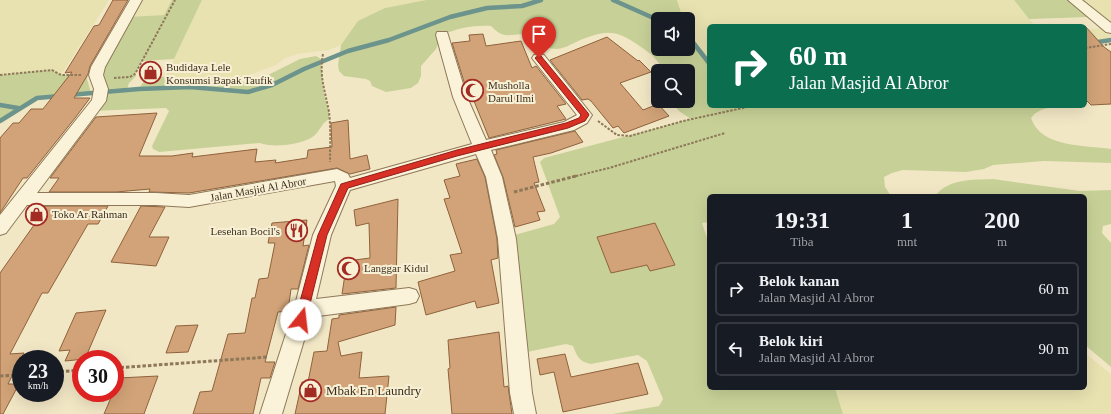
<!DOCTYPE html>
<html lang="id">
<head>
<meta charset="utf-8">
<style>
	:root { --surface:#171b24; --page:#20242c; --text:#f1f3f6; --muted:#9ea1a6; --line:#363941 }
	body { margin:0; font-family:Georgia,serif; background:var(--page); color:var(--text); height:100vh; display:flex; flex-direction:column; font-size:15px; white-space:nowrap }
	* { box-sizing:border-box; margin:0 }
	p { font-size:13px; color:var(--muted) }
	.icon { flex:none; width:22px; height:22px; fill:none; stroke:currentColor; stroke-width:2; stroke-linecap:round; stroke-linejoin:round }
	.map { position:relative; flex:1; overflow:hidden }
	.side { position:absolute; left:707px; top:194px; width:380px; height:196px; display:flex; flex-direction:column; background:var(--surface); border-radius:6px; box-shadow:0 4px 16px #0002 }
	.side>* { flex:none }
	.guide { position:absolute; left:707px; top:24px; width:380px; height:84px; border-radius:6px; box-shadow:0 4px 16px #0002; background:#0b6e4f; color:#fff; overflow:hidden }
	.fabs { position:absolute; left:651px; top:12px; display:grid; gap:8px }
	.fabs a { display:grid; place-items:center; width:44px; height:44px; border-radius:6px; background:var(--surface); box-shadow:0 4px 16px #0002; font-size:20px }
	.speed { position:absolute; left:12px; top:350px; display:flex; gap:8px; font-size:20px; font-weight:700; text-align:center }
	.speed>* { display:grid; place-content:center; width:52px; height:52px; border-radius:50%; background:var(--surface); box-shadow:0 4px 16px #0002; line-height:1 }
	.speed small { font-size:10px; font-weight:400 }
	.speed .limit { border:6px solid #d22; background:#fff; color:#111 }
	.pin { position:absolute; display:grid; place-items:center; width:34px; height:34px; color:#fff; margin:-41px -17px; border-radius:50% 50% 50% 0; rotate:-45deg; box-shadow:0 0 4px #0007 }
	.pin .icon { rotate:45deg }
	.me { position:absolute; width:44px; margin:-22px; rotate:16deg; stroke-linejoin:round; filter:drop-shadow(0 0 3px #0008) }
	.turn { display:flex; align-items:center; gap:14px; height:84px; padding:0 16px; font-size:18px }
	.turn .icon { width:52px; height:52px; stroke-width:2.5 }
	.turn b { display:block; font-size:28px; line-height:34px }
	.eta { display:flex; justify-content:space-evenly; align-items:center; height:68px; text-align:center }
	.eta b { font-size:24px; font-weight:700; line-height:28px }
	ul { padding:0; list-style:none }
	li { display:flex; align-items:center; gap:12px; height:54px; margin:0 8px 6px; padding:0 8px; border:2px solid var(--line); border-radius:6px }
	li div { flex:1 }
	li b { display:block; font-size:15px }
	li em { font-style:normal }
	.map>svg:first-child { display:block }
	.farmland { fill:#e8e2b1 }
	.green { fill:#c7d197; fill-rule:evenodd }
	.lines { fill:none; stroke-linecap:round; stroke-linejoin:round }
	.stream { stroke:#6c948c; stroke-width:4.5 }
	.building { fill:#d2a378; stroke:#8f623d }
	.street-casing { stroke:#8e7859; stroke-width:2 }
	.path-far1 { stroke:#8e7859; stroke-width:2; stroke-dasharray:2.5 1.5; stroke-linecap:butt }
	.path { stroke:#8e7859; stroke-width:3; stroke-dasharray:3.5 2; stroke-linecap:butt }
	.street { fill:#fbf3d9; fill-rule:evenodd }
	.route { fill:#d93025; stroke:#8d1f18 }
	.labels { text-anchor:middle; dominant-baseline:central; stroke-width:4; stroke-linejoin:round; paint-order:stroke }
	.poi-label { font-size:11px; fill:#3d2f1e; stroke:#f8f0d5; text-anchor:start }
	.street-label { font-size:11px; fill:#3d2f1e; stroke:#f8f0d5 }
	.near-poi-label { font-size:13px; fill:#3d2f1e; stroke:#f8f0d5; text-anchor:start }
</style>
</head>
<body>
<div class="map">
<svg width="1111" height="414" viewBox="0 0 1111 414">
	<rect width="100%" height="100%" fill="#f2e7c5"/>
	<g class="farmland">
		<path d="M0,0h109l-48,75 -9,-5 -52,5z"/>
		<path d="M136,0h36l-8,15 -37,2z"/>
		<path d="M202,0h224l-41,8 -36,27 -8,10 -12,5 -32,4 -12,4 -9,7 -35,13 -18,4h-57l-2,-2z"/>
		<path d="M677,0h337l21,26h-326v37l-20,-27 -1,-17h-5z"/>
		<path d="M1076,0h35v40l-26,4v-14l23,-3z"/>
		<path d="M1085,353l26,21v40h-268l-8,-26h250z"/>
	</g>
	<g class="green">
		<path d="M172,0h30l-28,59 -32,2 -7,13 1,2 -7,7 -2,6 13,-2 4,-6 22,-5 -2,4 3,2h76l21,-5 36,-18 16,-3 5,3 2,31 6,23v6c-7,4 -9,11 -14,16 -11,10 -43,13 -55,8l-101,9 -6,-3 -1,-3 17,-35 -3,-3 -74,3 6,-28 29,-66 37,-2z"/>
		<path d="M426,0h251l6,19h-25v30h30v-15l21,29v43h360c-13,1 -29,0 -38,12 10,30 54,27 80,31v14l-67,-2 -51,4 -9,4 -18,3 -63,-2 -11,3 -8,4 1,10 6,9h-182v26l-7,1 7,21v144h126l8,26h-230l46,-8 4,-7 -16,-38 -9,-6 -47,9c-12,-2 -14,-8 -18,-18l-7,-2 -39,8 -16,-116 43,-12 6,-7 -20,-55 4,-4 147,-39 -12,-8 -9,-10h18v-30h-25c-4,-11 -13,-18 -22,-24 -27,-19 -36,-17 -65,-5 -6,3 -13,7 -20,7 -15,0 -17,-14 -29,-15 -17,-1 -22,7 -36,-8 -17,-1 -33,2 -49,9l-6,14 -15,17v10l-3,7 -7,5 -25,4 -14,-6 -2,-5 -4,-2 -22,-3 -5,-5 -1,-6 3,-20 17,-24 27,-13zM655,224l20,41 -25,6 -4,-8 -11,2 -14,-34z"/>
		<path d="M1014,0h62l13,17 -60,2z"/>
		<path d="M52,70l9,5h27l-1,4 4,14 -54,5 -37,23v-46z"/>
		<path d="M993,179l87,12 31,-1v34l-8,2 -1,7 9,10v124l-26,-22v-149h-150c14,-18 38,-16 58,-17z"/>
	</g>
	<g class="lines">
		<g class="stream">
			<path d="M613,0l45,20"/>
			<path d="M688,36l21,27"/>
			<path d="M1085,44l26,-4"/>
			<path d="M69,95l70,-6 51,-2 58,5 24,-7 32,-16 44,-18 41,-11 61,-23 37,-9 35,-2 19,-6"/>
			<path d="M0,105l18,3"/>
			<path d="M0,121l37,-23 23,-2"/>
		</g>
	</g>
	<g class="building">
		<path d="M113,0h15l-38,66 -2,8 -14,24h16l-15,20 -48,60h-4l-23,35v-75l13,-15h6l12,-14h12l29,-37 -7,1 29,-47 5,-1z"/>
		<path d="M1085,26l19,21 7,5v52l-20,1 -6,-6z"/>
		<path d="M483,34l3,12 35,-5 11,27 4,-2 30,38 -9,2 9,13 -77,19 -15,-37 -8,-13 -14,-45 18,-2 -1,-6z"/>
		<path d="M607,37l31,24 1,-1 12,12 -31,11 23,27 15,-6 11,12 -45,17 -6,-7 -5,2 -22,-27 -3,-2 -6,1 -32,-40z"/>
		<path d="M157,113l-18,43h33l21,-3 -1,4 65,-8 -2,13 21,-2 -1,3 32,-5 1,-8 24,-3 -1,-24 17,-3 2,39 17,-4 3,14 -20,5 -13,-6 -148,25 -40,-1 1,-3 -34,3h-67l10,-14h-9l46,-61z"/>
		<path d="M575,131l8,11 -32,11 -18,4 6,25 -5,1 11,28 -8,1 3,8 -25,7 -12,-50 -9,-22 3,-1 -1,-4z"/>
		<path d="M477,159l8,18 12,62 1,19 -7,2 8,43 -22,5 -2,-7 -49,14 -8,-33 37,-11 -5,-16 12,-2 -18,-54 6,-1 -6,-18 16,-4 -4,-12z"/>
		<path d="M398,199l-2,89 -54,6 5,-33 23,-3 -1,-35 -13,3 -2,-16z"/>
		<path d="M39,206h69l-10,18h-10l-40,69h-6l-32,61 14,-1 -16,31h11l-16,30h-3v-141l39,-55h-9z"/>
		<path d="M141,206l24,1 -16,30h20l-13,29 -45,-4z"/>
		<path d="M307,220l-4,26 6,-1 -11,44h-7l-3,22 -10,1 -13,50h10l-5,16h-9l-8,36h-60l7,-22 12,-1 16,-57 17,-1 7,-35h3l4,-19 9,-1 7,-35h-7l4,-20z"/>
		<path d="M655,223l20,42 -25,6 -3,-6 -36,8 -14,-36z"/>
		<path d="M396,307l-1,18 -57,17 3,14 21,-4 -3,26 30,-2 -4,38h-90l7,-32h6l6,-30 13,-1 5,-32 7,-1v-3z"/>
		<path d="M106,310l-21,49 -20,2 5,-11 -11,1 17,-38z"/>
		<path d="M198,325l-10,27 -22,1 10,-27z"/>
		<path d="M499,332l5,55 4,-1 4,28h-60l-4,-45 2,-1 -2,-28z"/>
		<path d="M565,354l6,23 67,-14 10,31 -85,18 -9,-40 -14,3 -3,-16z"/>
		<path d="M158,376l-14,38h-40l9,-21h2v-5l4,-10z"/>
	</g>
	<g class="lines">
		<defs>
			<g id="street">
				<path d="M130,0h12l-37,67 -2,8 5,14 -2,12 -69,92h119l33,2 148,-26 11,5 2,4 122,-34 -19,-47 -17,-62 1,-3h10l1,3 19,62 19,43 78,-18 13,-7 -45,-57 2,-3 5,-1 5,1 48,60 -5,8 -13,7 -83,20 11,27 14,62 16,154 4,21h-22l-4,-21 -12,-154 -12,-62 -10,-23 -126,36 -19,45 -15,64 93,-11 7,2 3,6 -3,6 -7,2 -98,13 -29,97h-22l34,-105 19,-74 23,-49 -1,-5 -146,26 -33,-2h-129l-21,28 -6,2v-20l92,-115 2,-11 -5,-14 2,-8z"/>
				<path d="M1068,0h14l29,23v10l-5,-1z"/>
			</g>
		</defs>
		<use href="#street" class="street-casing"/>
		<g class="path-far1">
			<path d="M1085,48l26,-4"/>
			<path d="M323,54c-4,23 2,36 6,58 2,16 1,34 1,50"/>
			<path d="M0,75l52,-5 9,5h20"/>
			<path d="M114,78l16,-1 5,-3 40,-74"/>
			<path d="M598,121l19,14 13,1 53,-15 69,-15"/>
			<path d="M572,177l37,-9 116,-35"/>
		</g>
		<g class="path">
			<path d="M514,192l62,-16"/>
			<path d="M115,368l153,-11"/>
			<path d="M55,372l26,-2"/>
			<path d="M0,376l21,-1"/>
		</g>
		<use href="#street" class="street"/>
	</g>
	<path class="route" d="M539,55l2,1 47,57 1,2 -4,6 -17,7 -111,28 -109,32 -21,47 -21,85 -2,4 -3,1 -4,-1 -2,-4 23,-85 23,-51 116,-34 109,-27 13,-5 2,-3 -46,-57z"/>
	<defs>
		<symbol id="shop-ring" viewBox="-11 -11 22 22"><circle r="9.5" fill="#f8f0d5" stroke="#a22b24" stroke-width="1.5"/><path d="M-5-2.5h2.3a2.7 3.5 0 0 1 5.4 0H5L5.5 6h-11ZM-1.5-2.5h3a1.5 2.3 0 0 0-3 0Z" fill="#a22b24"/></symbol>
		<symbol id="mosque-ring" viewBox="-11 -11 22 22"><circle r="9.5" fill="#f8f0d5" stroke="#a22b24" stroke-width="1.5"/><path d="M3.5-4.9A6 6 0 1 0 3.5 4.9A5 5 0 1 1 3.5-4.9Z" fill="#a22b24"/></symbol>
		<symbol id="restaurant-ring" viewBox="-11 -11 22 22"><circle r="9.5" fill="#f8f0d5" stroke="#a22b24" stroke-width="1.5"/><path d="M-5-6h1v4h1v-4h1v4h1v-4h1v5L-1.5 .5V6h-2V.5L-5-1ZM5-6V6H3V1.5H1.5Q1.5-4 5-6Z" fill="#a22b24"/></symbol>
	</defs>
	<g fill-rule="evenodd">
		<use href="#shop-ring" x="138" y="60" width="25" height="25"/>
		<use href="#mosque-ring" x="460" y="78" width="25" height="25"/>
		<use href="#shop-ring" x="24" y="202" width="25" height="25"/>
		<use href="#restaurant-ring" x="284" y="218" width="25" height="25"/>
		<use href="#mosque-ring" x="336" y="256" width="25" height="25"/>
		<use href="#shop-ring" x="298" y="378" width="25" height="25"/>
	</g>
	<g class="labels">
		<g class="poi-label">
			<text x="166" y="67">Budidaya Lele<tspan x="166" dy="13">Konsumsi Bapak Taufik</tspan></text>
			<text x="488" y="85">Musholla<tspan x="488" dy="13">Darul Ilmi</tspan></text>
			<text x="52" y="214">Toko Ar Rahman</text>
			<text x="280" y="231" text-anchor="end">Lesehan Bocil's</text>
			<text x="364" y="268">Langgar Kidul</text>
		</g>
		<g class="street-label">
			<text transform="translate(258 189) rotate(-10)">Jalan Masjid Al Abror</text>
		</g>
		<g class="near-poi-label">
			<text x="326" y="390">Mbak En Laundry</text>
		</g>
	</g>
</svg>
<div class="fabs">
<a><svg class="icon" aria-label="sound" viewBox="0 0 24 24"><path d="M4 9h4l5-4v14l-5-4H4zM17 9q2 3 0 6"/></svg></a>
<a><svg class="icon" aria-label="search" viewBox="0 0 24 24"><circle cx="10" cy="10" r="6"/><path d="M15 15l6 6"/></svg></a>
</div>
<div class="speed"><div>23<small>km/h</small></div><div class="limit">30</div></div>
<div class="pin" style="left:539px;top:58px;background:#d93025"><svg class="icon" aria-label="arrive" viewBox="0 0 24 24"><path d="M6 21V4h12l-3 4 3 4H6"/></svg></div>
<svg class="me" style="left:301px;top:320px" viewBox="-20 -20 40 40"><circle r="19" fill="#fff"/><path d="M0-13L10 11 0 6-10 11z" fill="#d93025"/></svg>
<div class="guide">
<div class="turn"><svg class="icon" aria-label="right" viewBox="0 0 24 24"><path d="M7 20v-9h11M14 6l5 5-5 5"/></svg><div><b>60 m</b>Jalan Masjid Al Abror</div></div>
</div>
<section class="side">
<div class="eta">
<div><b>19:31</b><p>Tiba</p></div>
<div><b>1</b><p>mnt</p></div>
<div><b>200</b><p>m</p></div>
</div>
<ul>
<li><svg class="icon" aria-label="right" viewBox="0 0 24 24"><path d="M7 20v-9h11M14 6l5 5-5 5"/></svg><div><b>Belok kanan</b><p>Jalan Masjid Al Abror</p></div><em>60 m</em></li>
<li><svg class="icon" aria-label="left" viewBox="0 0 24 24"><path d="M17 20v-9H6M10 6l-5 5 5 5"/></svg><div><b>Belok kiri</b><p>Jalan Masjid Al Abror</p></div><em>90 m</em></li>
</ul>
</section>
</div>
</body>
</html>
